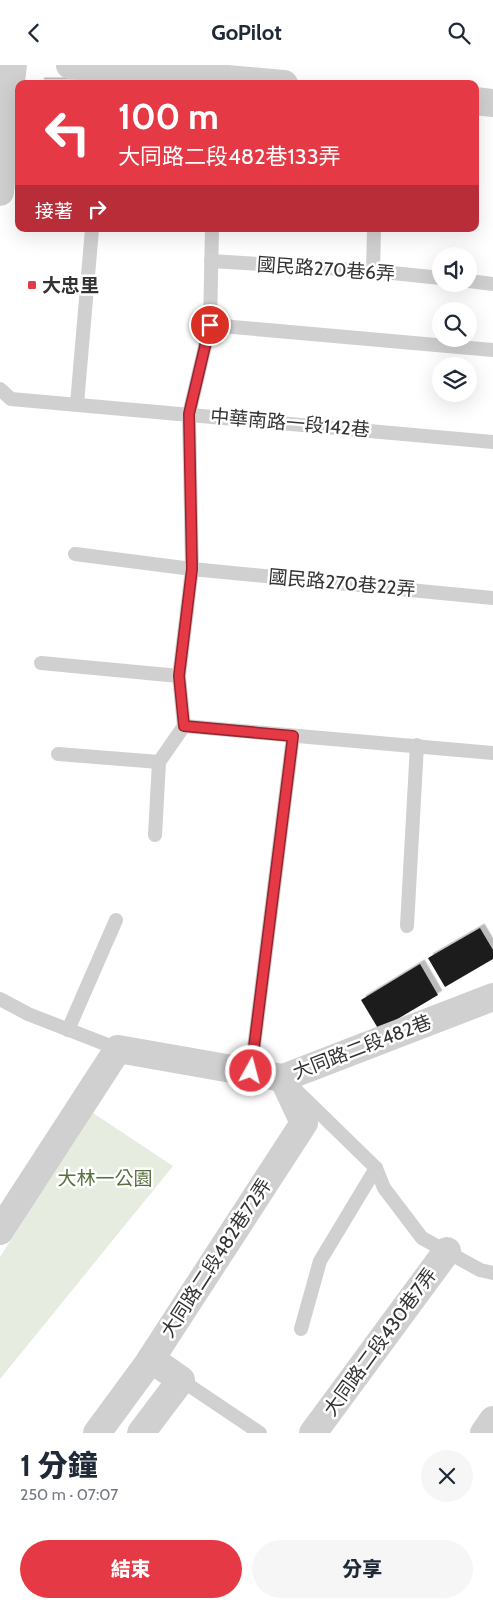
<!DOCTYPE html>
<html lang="zh-TW">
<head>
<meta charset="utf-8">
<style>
	:root { --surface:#fff; --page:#f6f6f7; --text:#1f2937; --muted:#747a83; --accent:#e63946 }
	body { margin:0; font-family:Cabin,"Noto Sans TC",sans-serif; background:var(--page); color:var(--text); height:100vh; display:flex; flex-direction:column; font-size:19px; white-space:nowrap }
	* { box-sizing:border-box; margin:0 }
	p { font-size:16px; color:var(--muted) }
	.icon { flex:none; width:28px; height:28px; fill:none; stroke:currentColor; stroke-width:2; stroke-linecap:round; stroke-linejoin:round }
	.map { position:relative; height:1368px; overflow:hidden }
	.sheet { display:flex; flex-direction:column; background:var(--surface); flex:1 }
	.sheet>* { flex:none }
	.hud { position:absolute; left:15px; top:15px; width:464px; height:152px; border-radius:10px; box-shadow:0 5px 20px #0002; background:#e63946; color:#fff; overflow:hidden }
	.controls { position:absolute; left:432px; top:182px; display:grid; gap:10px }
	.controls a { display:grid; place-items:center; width:45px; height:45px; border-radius:50%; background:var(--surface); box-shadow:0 5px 20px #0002; font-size:25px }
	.pin { position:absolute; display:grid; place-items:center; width:42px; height:42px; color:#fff; margin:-21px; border:2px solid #fff; border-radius:50%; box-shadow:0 1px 5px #0007 }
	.me { position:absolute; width:55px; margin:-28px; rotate:7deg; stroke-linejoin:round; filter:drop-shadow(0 0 4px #0008) }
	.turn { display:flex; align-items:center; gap:18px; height:105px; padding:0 20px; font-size:22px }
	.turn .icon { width:65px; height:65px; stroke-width:2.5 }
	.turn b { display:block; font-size:35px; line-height:42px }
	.then { display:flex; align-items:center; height:48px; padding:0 20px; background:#0003; gap:10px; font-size:19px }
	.round { display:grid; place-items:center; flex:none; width:52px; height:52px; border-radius:26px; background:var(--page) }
	.head { display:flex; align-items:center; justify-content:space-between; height:85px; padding:0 20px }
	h1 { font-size:30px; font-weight:800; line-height:38px }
	.action { display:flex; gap:10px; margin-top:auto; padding:10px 20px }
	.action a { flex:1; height:58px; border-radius:30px; background:var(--accent); color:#fff; font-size:20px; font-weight:800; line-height:58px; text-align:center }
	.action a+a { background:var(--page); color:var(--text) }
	header { display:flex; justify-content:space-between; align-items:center; height:65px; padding:0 20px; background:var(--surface); font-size:22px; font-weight:800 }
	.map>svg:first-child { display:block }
	.green { fill:#e6ecdf }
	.building { fill:#1a1a1a; filter:url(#shadow) }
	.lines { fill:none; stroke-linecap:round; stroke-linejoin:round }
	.service { stroke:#d0d0d0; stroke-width:14 }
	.minor { stroke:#d0d0d0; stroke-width:28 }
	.tertiary { stroke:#d0d0d0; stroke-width:28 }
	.route-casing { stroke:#96252e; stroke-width:12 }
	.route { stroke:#e63946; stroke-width:9 }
	.poi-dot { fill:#e63946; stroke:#fff; stroke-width:2 }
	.labels { text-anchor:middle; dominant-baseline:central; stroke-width:5; stroke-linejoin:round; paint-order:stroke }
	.street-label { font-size:19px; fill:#333; stroke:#fff }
	.poi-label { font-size:19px; font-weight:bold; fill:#333; stroke:#fff; text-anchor:start }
	.park-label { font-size:19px; fill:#56703f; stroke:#fff }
</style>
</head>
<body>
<header><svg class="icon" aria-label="back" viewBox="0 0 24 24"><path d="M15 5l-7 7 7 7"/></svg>GoPilot<svg class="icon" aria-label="search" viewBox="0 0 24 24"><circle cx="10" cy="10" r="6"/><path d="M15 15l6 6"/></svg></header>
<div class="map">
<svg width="493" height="1368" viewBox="0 0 493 1368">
	<defs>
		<filter id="shadow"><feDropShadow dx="4.5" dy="-4.5" stdDeviation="0" flood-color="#0004"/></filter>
	</defs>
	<rect width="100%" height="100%" fill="#fff"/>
	<path class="green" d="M93,1048l80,53 -173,213v-122z"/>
	<g class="building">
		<path d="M40,17h66v2h-67z"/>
		<path d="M480,863l13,22v9l-48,28 -17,-29z"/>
		<path d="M420,899l18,31 -59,35 -18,-30z"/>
	</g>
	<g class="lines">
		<g class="service">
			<path d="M211,196l162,10 68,7"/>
			<path d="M373,206l1,-42"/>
			<path d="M469,216l24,3"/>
			<path d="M210,260l283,25"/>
			<path d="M0,324l11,10 482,43"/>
			<path d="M77,339l15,-175"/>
			<path d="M75,489l117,15 301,29"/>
			<path d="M41,598l138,13"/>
			<path d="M184,661l-5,-50 13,-107 -3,-155 21,-89 2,-96"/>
			<path d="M184,661l309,27"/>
			<path d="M58,689l101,8 25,-36"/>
			<path d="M155,770l4,-73"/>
			<path d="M407,861l10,-181"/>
			<path d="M0,934l28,15 90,35"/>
			<path d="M68,965l48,-110"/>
			<path d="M251,1006l42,-335"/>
			<path d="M298,1027l78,76 8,20 38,50 58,32 13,3"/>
			<path d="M301,1264l19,-68 56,-93"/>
			<path d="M181,1315l79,53"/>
		</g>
		<g class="minor">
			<path d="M70,0l214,19"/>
			<path d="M475,36l18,2"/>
			<path d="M0,1166l118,-182 165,29 210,-81"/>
			<path d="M97,1368l50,-68 157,-242 -21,-45"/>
			<path d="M141,1368l40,-53 -30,-21"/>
			<path d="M313,1368l134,-182"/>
			<path d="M484,1368l9,-13"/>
		</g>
		<path class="tertiary" d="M0,127l9,-96 4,-31"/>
	</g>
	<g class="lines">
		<defs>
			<path id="route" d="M210,260l-21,89 3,155 -13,107 5,50 109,10 -42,335"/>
		</defs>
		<use href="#route" class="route-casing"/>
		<use href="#route" class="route"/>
	</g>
	<rect class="poi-dot" x="27" y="215" width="10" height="10" rx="2.5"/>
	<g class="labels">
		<g class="street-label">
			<text transform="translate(326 204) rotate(4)">國民路270巷6弄</text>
			<text transform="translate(290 358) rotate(5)">中華南路一段142巷</text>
			<text transform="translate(342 518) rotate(5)">國民路270巷22弄</text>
			<text transform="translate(362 982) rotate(-21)">大同路二段482巷</text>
			<text transform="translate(216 1193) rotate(-57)">大同路二段482巷72弄</text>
			<text transform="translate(380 1277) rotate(-54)">大同路二段430巷7弄</text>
		</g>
		<g class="poi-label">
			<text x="42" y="220">大忠里</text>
		</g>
		<g class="park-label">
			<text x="105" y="1113">大林一公園</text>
		</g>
	</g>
</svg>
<div class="controls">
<a><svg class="icon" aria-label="sound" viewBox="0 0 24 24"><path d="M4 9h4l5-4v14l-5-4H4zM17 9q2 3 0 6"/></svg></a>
<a><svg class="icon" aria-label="search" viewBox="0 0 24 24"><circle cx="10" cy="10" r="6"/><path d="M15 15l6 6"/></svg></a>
<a><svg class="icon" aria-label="layers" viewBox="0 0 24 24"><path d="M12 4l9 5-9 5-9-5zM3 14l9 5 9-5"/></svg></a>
</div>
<div class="pin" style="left:210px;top:260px;background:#d93025"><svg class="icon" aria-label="arrive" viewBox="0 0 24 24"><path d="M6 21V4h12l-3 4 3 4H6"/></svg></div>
<svg class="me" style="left:251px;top:1006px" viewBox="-20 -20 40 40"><circle r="17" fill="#e63946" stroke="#fff" stroke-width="3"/><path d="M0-11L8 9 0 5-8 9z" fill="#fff"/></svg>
<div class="hud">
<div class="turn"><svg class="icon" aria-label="left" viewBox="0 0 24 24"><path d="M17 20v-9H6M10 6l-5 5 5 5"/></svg><div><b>100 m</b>大同路二段482巷133弄</div></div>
<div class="then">接著<svg class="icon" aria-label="right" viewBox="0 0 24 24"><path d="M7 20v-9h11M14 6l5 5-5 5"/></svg></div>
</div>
</div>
<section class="sheet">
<div class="head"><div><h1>1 分鐘</h1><p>250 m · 07:07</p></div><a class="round"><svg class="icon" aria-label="close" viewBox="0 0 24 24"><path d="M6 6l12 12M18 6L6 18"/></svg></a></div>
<div class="action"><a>結束</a><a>分享</a></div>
</section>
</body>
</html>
